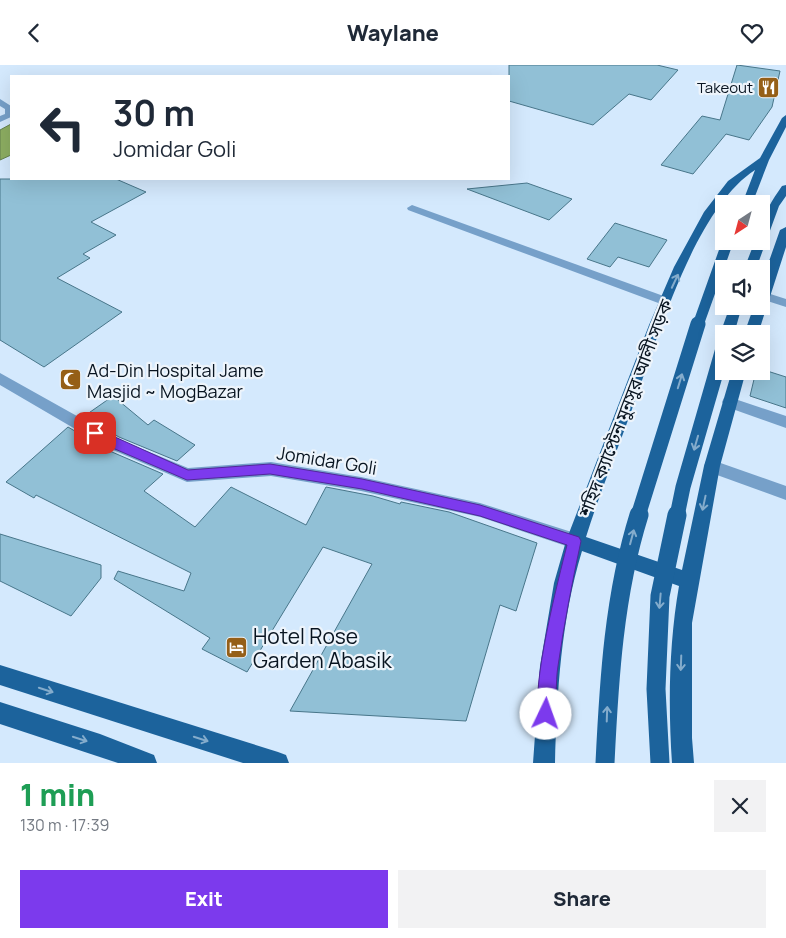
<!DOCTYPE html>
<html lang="en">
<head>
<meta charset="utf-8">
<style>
	:root { --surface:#fff; --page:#f2f2f3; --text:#1f2937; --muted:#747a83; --accent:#7c3aed }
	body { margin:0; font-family:Manrope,"Noto Sans Bengali",sans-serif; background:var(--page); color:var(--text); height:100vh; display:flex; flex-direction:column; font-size:19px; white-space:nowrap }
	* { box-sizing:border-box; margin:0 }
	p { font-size:16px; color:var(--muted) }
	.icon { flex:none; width:28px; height:28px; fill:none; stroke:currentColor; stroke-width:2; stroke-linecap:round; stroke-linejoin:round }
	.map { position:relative; height:698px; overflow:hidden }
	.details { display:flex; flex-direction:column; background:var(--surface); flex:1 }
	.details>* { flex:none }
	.top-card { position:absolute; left:10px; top:10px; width:500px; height:105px; border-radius:0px; box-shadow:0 5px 20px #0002; background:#fff; color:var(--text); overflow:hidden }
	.needle { width:32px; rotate:216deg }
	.fabs { position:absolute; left:715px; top:130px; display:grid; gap:10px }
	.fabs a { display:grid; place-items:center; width:55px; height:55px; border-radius:0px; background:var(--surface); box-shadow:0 5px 20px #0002; font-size:25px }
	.pin { position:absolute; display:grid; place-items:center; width:42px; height:42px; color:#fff; margin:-21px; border-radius:10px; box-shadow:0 2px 8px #0006 }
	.me { position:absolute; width:55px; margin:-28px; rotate:3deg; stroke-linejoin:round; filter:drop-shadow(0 0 4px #0008) }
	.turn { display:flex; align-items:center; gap:18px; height:105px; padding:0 20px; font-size:22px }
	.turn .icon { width:65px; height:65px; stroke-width:2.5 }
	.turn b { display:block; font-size:35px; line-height:42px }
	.round { display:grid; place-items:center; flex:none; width:52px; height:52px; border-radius:0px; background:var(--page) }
	.overview { display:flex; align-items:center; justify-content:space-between; height:85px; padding:0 20px }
	h1 { font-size:30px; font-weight:800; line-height:38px; color:#1e9e55 }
	.cta { display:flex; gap:10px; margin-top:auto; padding:10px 20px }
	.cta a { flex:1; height:58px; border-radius:0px; background:var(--accent); color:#fff; font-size:20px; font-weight:800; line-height:58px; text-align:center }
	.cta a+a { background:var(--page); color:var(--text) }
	header { display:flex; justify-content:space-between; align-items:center; height:65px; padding:0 20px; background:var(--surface); font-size:22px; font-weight:800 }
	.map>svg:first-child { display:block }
	.water { fill:#8dae62; stroke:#65804e }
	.building { fill:#91c0d6; stroke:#48768a }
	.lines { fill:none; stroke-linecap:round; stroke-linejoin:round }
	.minor { fill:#76a0c9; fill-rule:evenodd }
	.major { fill:#1c639c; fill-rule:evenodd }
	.major-bridge-far2 { stroke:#1c639c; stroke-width:11 }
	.major-bridge-far1 { stroke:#1c639c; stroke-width:15 }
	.major-bridge { stroke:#1c639c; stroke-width:19 }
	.oneway { stroke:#84accc }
	.route { fill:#7c3aed; stroke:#51269a }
	.labels { text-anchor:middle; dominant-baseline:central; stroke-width:4.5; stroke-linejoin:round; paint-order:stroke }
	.far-poi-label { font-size:15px; fill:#081420; stroke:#edf4fb; text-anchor:end }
	.poi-label { font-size:18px; fill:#081420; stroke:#edf4fb; text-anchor:start }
	.street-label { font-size:18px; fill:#081420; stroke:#edf4fb }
	.near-poi-label { font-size:21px; fill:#081420; stroke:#edf4fb; text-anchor:start }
</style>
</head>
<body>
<header><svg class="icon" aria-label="back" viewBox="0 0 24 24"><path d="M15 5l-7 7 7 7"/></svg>Waylane<svg class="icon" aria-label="heart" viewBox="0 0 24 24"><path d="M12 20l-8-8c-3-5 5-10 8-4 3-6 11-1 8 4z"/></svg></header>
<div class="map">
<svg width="786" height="698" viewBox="0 0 786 698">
	<rect width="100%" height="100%" fill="#d4e9fd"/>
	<path class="water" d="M11,59v31l-11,5v-30z"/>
	<g class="building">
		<path d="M509,0h148l21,5 -27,30 -22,-6 -36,31 -84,-24z"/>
		<path d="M737,0l43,6 -8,36 -23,33 -23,-6 -33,40 -32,-9 41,-49 18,4z"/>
		<path d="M0,114h116l30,13 -55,30 25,13 -33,19 7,4 -33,20 65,34 -78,55 -44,-27z"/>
		<path d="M527,118l45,16 -23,21 -82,-31z"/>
		<path d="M615,158l52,17 -18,27 -31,-10 -8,10 -23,-8z"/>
		<path d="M761,304l25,8v31l-36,-12 6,-25h5z"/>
		<path d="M113,331l35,29 6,-5 41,25 -18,16 -58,-24 -36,-20z"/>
		<path d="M68,362l37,22 58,25 -19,17 51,36 36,-40 75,38 20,-38 47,9 27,8 1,-2 48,10 88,31 -21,68 -16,-6 -34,116 -176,-10 82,-147 -49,-17 -76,125 -45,-23 8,-11 -96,-59 4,-8 66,20 7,-18 -155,-78 -2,3 -28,-16z"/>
		<path d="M0,469l101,31v13l-30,38 -71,-35z"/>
	</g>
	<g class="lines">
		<g class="minor">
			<path d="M0,34l11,7v11l-11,5v-6l5,-2v-5l-5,-3z"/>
			<path d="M412,140l257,93 2,3 -6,4 -4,-1 -253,-94 -1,-2z"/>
			<path d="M764,227l22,7v8l-25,-8v-6z"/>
			<path d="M0,308l118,66 70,29 83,-6 90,15 119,26 101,32 3,6 -3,6 -6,2 -95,-32 -119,-26 -90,-15 -84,6 -81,-35 -106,-62z"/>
			<path d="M729,332l57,19v12l-62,-22 -2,-4 2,-4z"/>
			<path d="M712,395l74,26v14l-80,-29 -2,-5 2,-5z"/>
		</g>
		<g class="major">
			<path d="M786,50v12l-17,33 -17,44h-10l13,-34c-62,40 -99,174 -124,242 -15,42 -32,83 -45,125l96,33 22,-104 28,-95h14l-26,95 -28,157v115l2,25h-22c-4,-58 -3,-120 7,-177l-97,-35c-21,69 -25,141 -27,212h-22l7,-97 14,-83 12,-42 83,-216 25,-58 30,-55 24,-31 32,-23 22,-40z"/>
			<path d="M786,120v11l-7,10 -23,63h-12l11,-28h6c0,-24 8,-36 21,-55z"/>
			<path d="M786,162v20l-28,87h-14l10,-28h7v-22l19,-54z"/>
			<path d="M730,241h12l-8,28h-10v4l-4,-4z"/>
			<path d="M0,600l278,87 8,3 3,8h-46l-243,-78z"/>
			<path d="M0,637l100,32 54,21 3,8h-39l-118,-39z"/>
		</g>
		<path class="major-bridge-far2" d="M698,260l30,-84"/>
		<g class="major-bridge-far1">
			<path d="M638,451l60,-192"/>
			<path d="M677,451l6,-29 41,-142"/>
		</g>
		<g class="major-bridge">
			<path d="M605,698c4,-83 9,-168 34,-248"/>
			<path d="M660,698l-4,-74 4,-93 17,-81"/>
		</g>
	</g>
	<defs><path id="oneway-shaft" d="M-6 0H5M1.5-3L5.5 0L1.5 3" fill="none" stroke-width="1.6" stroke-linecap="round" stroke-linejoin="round" transform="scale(1.25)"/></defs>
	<g class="oneway">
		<use href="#oneway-shaft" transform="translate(675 216) rotate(-65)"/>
		<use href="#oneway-shaft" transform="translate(680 316) rotate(-73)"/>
		<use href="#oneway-shaft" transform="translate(696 378) rotate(106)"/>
		<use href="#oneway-shaft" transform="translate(704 438) rotate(102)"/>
		<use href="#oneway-shaft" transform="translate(632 472) rotate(-75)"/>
		<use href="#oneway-shaft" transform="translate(660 536) rotate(95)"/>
		<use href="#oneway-shaft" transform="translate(681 598) rotate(92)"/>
		<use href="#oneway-shaft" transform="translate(46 625) rotate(18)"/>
		<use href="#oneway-shaft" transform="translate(607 649) rotate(-88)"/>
		<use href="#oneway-shaft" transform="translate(80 674) rotate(18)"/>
		<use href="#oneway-shaft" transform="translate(201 674) rotate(18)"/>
	</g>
	<path class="route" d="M95,363l93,42 82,-6 92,15 118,26 99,32 2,4c-9,42 -17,83 -23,125 -3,17 0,38 -6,53l-6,3 -6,-3c-11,-27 19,-142 27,-174l-87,-29 -118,-27 -92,-15 -83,6 -79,-34 -17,-10 -2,-3 2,-3z"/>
	<defs>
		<symbol id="restaurant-square" viewBox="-11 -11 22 22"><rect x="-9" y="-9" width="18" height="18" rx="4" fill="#955f17" stroke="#edf4fb"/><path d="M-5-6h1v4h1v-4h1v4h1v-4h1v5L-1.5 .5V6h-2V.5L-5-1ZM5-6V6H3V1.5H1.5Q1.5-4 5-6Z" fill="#fff"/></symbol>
		<symbol id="mosque-square" viewBox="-11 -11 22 22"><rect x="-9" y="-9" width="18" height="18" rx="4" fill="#955f17" stroke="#edf4fb"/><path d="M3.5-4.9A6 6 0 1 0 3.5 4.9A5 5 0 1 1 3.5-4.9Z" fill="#fff"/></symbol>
		<symbol id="hotel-square" viewBox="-11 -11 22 22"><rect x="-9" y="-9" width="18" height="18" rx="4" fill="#955f17" stroke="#edf4fb"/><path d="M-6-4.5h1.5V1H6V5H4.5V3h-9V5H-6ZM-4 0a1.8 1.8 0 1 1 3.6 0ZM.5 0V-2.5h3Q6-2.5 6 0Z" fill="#fff"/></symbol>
	</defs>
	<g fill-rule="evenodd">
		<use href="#restaurant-square" x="756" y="10" width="25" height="25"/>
		<use href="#mosque-square" x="58" y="302" width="25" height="25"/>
		<use href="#hotel-square" x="224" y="570" width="25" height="25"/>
	</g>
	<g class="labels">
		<g class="far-poi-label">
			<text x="753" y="22">Takeout</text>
		</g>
		<g class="poi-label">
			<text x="87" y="305">Ad-Din Hospital Jame<tspan x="87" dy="21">Masjid ~ MogBazar</tspan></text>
		</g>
		<g class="street-label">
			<text transform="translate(625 343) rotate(-69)">শহিদ ক্যাপ্টেন মুনসুর আলী সড়ক</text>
			<text transform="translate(327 395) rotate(9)">Jomidar Goli</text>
		</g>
		<g class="near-poi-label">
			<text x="253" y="571">Hotel Rose<tspan x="253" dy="24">Garden Abasik</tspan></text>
		</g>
	</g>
</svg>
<div class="fabs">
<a><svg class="needle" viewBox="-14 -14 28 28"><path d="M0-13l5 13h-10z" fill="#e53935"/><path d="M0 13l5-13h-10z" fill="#747a83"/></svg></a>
<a><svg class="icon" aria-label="sound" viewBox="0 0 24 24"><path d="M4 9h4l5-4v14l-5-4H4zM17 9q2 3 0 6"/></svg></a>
<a><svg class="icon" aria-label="layers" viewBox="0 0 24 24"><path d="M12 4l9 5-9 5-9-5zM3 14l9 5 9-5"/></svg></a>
</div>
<div class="pin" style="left:95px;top:368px;background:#d93025"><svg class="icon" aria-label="arrive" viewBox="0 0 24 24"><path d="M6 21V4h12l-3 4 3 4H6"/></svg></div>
<svg class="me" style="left:546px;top:649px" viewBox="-20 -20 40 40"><circle r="19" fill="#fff"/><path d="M0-13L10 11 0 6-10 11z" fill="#7c3aed"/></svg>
<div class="top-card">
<div class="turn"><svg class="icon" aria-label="left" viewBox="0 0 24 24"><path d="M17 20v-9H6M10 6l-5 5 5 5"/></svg><div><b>30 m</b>Jomidar Goli</div></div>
</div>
</div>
<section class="details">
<div class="overview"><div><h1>1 min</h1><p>130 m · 17:39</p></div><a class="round"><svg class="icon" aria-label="close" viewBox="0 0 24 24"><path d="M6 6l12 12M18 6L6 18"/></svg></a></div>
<div class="cta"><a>Exit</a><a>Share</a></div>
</section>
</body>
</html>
